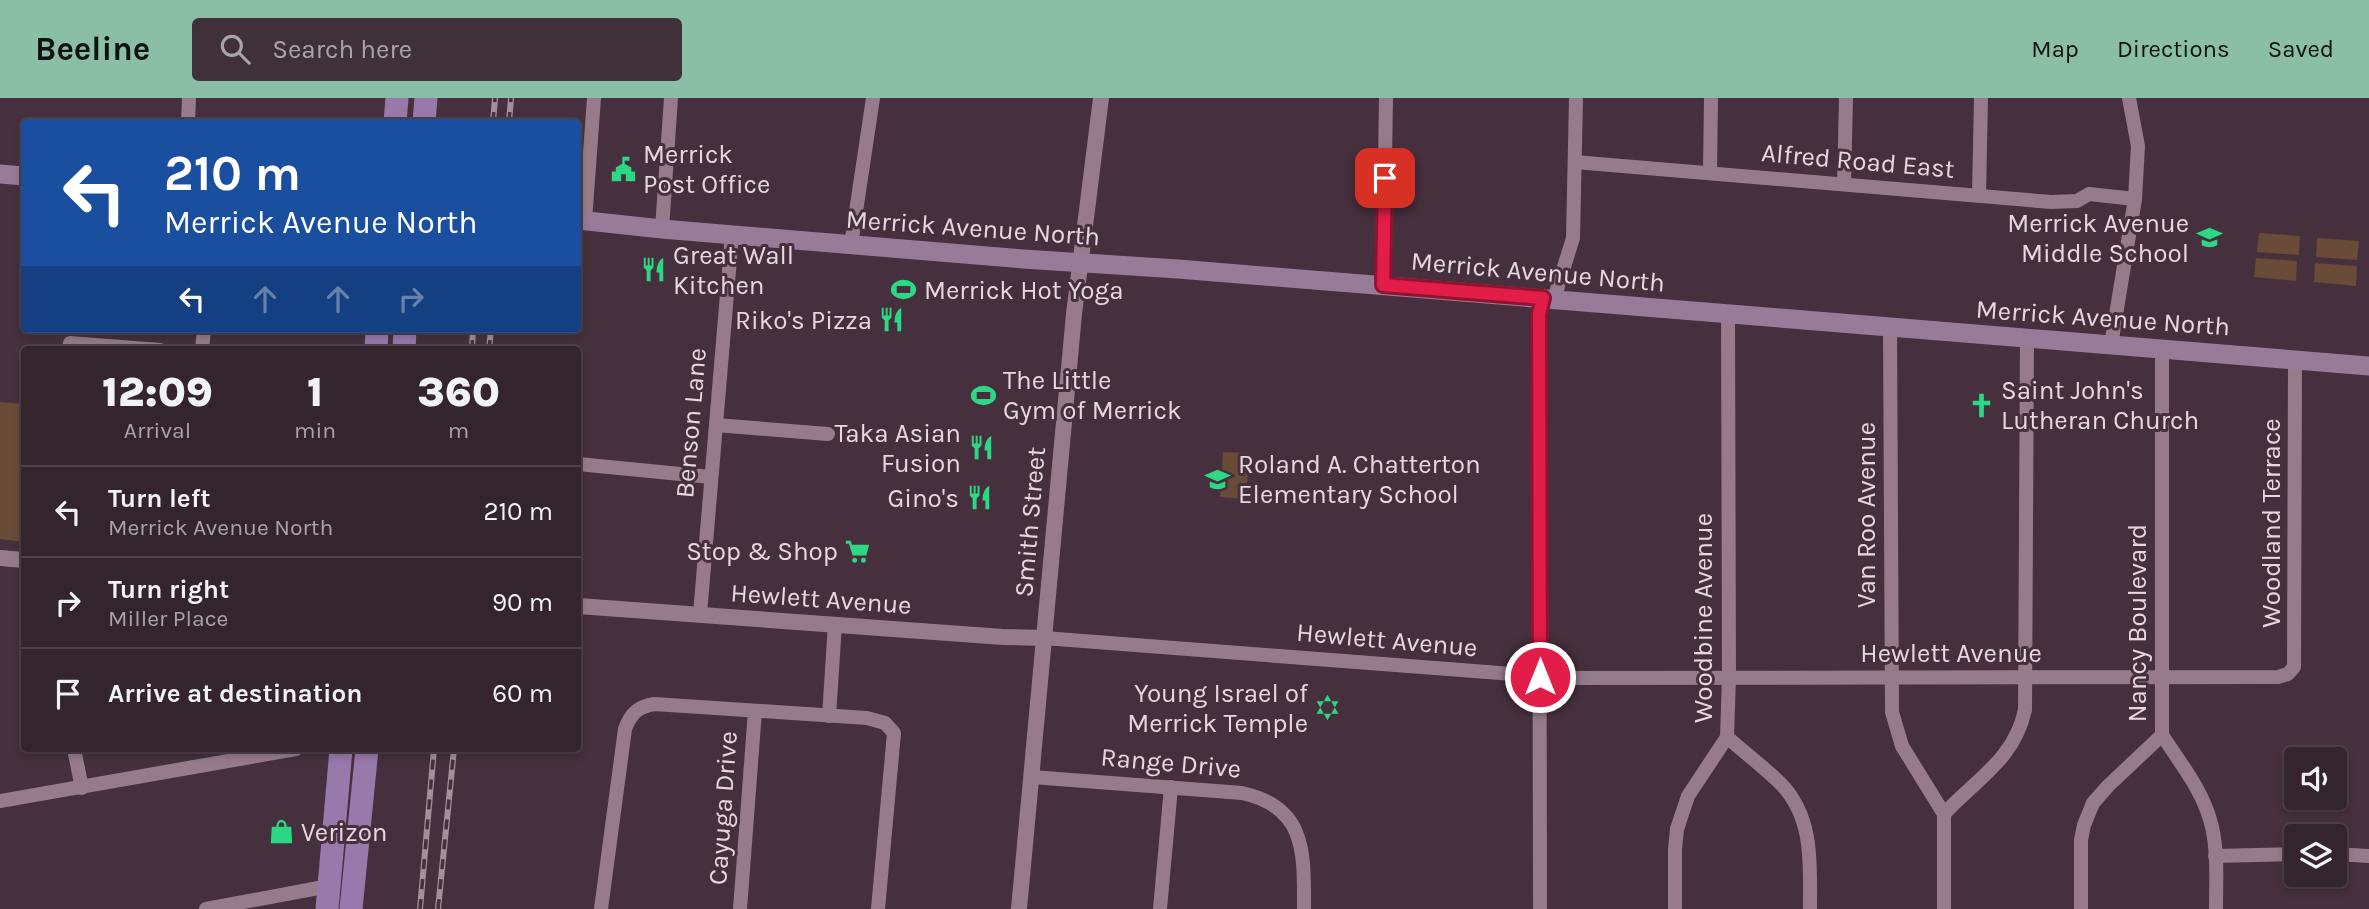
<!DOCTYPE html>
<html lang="en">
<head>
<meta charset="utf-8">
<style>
	:root { --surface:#34242e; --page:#3f303a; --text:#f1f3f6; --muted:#a9a4aa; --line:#4e414a; --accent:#8abfa5 }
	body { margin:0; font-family:Karla,sans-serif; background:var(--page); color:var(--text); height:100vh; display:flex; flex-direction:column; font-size:26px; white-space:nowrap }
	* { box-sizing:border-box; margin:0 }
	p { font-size:23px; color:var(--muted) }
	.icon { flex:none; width:38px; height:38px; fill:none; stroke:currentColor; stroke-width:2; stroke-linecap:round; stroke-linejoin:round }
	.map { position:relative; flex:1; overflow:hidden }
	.side { position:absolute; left:21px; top:248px; width:560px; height:406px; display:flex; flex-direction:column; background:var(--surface); border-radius:7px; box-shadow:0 4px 10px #0003,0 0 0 2px var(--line) }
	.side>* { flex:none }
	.guide { position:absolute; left:21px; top:21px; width:560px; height:214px; border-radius:7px; box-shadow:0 4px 10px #0003,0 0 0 2px var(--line); background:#1a4fa0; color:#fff; overflow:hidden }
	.buttons { position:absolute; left:2284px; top:649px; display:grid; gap:14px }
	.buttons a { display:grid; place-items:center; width:63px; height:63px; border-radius:7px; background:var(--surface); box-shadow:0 4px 10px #0003,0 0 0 2px var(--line); font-size:35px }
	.pin { position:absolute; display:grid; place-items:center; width:60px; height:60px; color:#fff; margin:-30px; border-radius:14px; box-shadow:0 4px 10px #0006 }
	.me { position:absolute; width:77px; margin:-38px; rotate:0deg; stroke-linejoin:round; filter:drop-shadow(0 0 5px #0008) }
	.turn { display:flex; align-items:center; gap:24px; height:147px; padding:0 28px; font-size:32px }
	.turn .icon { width:91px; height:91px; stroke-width:2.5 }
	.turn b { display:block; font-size:49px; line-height:60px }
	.lanes { display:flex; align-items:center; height:66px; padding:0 28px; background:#0003; justify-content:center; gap:35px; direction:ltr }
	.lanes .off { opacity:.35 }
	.eta { display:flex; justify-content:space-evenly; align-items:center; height:119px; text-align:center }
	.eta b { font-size:42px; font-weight:800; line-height:49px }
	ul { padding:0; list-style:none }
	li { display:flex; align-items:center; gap:21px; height:91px; padding:0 28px; border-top:2px solid var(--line) }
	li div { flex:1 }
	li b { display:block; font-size:26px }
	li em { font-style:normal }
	header { display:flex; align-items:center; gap:42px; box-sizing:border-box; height:98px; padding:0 35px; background:var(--accent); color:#111 }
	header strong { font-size:33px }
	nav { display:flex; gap:38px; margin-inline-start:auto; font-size:24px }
	.search { width:490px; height:63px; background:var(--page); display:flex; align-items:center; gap:18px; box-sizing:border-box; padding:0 24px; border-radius:7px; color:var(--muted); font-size:26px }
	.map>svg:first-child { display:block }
	.green { fill:#694b38 }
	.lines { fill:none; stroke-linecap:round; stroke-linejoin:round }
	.minor { stroke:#967c8b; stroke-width:14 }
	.tertiary { stroke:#967c8b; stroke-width:16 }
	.secondary { stroke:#977b98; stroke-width:19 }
	.trunk { stroke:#9879ac; stroke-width:23 }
	.rail-casing { stroke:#a2909a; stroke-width:6 }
	.rail { stroke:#46303d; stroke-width:3.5; stroke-dasharray:10; stroke-linecap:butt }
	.route-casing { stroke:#92132f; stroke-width:18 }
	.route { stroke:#e11d48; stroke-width:12 }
	.labels { text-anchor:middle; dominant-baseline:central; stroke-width:6; stroke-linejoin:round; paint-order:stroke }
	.poi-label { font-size:26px; fill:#e7d8e0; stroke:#46303d; text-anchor:start }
	.street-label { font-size:26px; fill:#e7d8e0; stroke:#46303d }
</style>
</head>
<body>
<header>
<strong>Beeline</strong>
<div class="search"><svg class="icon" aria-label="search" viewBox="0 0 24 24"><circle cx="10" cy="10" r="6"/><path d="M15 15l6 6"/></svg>Search here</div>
<nav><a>Map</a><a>Directions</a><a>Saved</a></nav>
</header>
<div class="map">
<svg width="2369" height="811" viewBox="0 0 2369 811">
	<rect width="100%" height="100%" fill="#46303d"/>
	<g class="green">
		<path d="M2259,135l41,3 -1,19 -42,-3z"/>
		<path d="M2317,140l42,3 -2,19 -41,-3z"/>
		<path d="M2256,160l41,3 -1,20 -42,-4z"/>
		<path d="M2315,165l42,3 -1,20 -42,-4z"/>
		<path d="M0,304l24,2v138l-24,-3z"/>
		<path d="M1223,354l26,1 -3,46 -26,-2z"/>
	</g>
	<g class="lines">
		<g class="minor">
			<path d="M188,24l1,-24"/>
			<path d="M1575,64l476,40 26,-1 12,-7 46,5"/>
			<path d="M1710,75l1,-75"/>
			<path d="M1844,86l2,-86"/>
			<path d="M1979,97l2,-97"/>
			<path d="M585,123l9,-123"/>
			<path d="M662,131l9,-131"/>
			<path d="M851,147l22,-147"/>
			<path d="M1383,187l3,-187"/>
			<path d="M1554,201l19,-61 3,-140"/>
			<path d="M1890,230l2,384 10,34 42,68"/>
			<path d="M2111,247l24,-146 3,-53 -9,-48"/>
			<path d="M69,252l1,-7 90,7"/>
			<path d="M202,252l2,-21"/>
			<path d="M716,327l112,9"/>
			<path d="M578,366l133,13"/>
			<path d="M700,516l32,-379"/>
			<path d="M1044,540l520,40 714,-1 10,-3 6,-7 1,-307"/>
			<path d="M829,618l6,-92"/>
			<path d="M2162,637c19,29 42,57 50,92 6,26 4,55 4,82"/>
			<path d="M1727,639c18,16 37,30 54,47 33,34 29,81 29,125"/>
			<path d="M74,651l8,39"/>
			<path d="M1032,679l210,16c65,14 62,61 62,116"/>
			<path d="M0,703l296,-52"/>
			<path d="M2334,756l35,2"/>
			<path d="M2215,758l81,-2"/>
			<path d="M206,811l123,-23"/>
			<path d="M601,811l24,-180c6,-16 13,-22 29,-25l213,14 18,5 9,10 -16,176"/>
			<path d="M740,811l15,-198"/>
			<path d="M1160,811l11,-122"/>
			<path d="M1540,811l-1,-595 4,-16"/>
			<path d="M1675,811v-60l2,-20 11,-33 39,-59 2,-60 -1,-363"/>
			<path d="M1944,811v-95c32,-35 70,-54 81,-104l2,-372"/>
			<path d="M2081,811v-69l3,-15 9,-22 15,-17 54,-51v-386"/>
		</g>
		<g class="tertiary">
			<path d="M0,460l24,2"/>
			<path d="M578,508l425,31 41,1"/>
			<path d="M1019,811l55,-595 27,-216"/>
		</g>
		<g class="secondary">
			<path d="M0,76l24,2"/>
			<path d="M578,122l84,9 361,30 155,10 1191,97"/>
		</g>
		<g class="trunk">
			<path d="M395,24l2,-24"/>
			<path d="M424,24l2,-24"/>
			<path d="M376,252l1,-21"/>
			<path d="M404,252l1,-21"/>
			<path d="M327,811l14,-160"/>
			<path d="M351,811l16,-160"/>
		</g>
		<defs>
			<g id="rail">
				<path d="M493,24l2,-24"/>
				<path d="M509,24l2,-24"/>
				<path d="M472,252l1,-21"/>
				<path d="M489,252l2,-21"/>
				<path d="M420,811l14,-160"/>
				<path d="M438,811l16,-160"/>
			</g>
		</defs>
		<use href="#rail" class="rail-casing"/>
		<use href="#rail" class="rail"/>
	</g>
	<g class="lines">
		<defs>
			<path id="route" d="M1385,80l-2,107 160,13 -4,16 1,363"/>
		</defs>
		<use href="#route" class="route-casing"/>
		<use href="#route" class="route"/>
	</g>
	<defs>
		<symbol id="civic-bare" viewBox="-9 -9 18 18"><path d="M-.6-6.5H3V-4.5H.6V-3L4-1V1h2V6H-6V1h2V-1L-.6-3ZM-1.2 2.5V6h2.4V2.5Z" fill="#2cd884" stroke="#46303d" stroke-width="2.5" paint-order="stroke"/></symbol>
		<symbol id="school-bare" viewBox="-9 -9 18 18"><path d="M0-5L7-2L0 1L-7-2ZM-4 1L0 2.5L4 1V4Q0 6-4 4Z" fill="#2cd884" stroke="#46303d" stroke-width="2.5" paint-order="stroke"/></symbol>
		<symbol id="restaurant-bare" viewBox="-9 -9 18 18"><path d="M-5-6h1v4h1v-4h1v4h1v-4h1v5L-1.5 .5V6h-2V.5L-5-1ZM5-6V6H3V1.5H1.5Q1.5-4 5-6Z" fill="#2cd884" stroke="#46303d" stroke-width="2.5" paint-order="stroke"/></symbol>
		<symbol id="stadium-bare" viewBox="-9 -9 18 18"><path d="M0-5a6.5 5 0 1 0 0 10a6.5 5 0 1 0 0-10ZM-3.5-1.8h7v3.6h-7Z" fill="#2cd884" stroke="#46303d" stroke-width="2.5" paint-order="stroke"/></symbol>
		<symbol id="church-bare" viewBox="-9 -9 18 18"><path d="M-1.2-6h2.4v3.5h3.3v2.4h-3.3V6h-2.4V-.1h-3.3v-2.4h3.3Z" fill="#2cd884" stroke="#46303d" stroke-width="2.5" paint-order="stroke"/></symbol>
		<symbol id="supermarket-bare" viewBox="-9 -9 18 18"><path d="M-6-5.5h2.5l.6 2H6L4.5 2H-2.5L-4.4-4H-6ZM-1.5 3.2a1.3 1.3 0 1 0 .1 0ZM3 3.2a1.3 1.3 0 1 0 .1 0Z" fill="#2cd884" stroke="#46303d" stroke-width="2.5" paint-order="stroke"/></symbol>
		<symbol id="synagogue-bare" viewBox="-9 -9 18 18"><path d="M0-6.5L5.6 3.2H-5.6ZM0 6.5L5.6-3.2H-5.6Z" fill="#2cd884" stroke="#46303d" stroke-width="2.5" paint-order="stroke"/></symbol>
		<symbol id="shop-bare" viewBox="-9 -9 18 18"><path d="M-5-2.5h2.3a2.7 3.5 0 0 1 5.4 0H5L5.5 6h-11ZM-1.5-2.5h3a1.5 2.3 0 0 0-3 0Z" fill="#2cd884" stroke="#46303d" stroke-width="2.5" paint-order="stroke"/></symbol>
	</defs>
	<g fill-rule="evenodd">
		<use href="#civic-bare" x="606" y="54" width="35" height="35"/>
		<use href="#school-bare" x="2192" y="122" width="35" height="35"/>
		<use href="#restaurant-bare" x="636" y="154" width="35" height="35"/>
		<use href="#stadium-bare" x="886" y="174" width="35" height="35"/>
		<use href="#restaurant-bare" x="874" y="204" width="35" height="35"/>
		<use href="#stadium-bare" x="966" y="280" width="35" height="35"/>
		<use href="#church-bare" x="1964" y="290" width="35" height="35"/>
		<use href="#restaurant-bare" x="964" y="332" width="35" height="35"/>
		<use href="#school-bare" x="1200" y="364" width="35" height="35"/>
		<use href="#restaurant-bare" x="962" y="382" width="35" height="35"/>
		<use href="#supermarket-bare" x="840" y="436" width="35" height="35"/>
		<use href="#synagogue-bare" x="1310" y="592" width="35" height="35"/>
		<use href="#shop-bare" x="264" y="716" width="35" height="35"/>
	</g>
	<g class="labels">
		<g class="poi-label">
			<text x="643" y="56">Merrick<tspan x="643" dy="30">Post Office</tspan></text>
			<text x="2189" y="125" text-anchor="end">Merrick Avenue<tspan x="2189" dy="30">Middle School</tspan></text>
			<text x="673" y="157">Great Wall<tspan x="673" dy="30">Kitchen</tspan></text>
			<text x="924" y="192">Merrick Hot Yoga</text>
			<text x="872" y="222" text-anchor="end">Riko's Pizza</text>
			<text x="1003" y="282">The Little<tspan x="1003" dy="30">Gym of Merrick</tspan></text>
			<text x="2001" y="292">Saint John's<tspan x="2001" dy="30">Lutheran Church</tspan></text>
			<text x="961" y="335" text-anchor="end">Taka Asian<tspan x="961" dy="30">Fusion</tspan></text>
			<text x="1238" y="366">Roland A. Chatterton<tspan x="1238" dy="30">Elementary School</tspan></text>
			<text x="959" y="400" text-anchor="end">Gino's</text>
			<text x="838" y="453" text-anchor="end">Stop &amp; Shop</text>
			<text x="1308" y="595" text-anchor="end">Young Israel of<tspan x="1308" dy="30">Merrick Temple</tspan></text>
			<text x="301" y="734">Verizon</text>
		</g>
		<g class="street-label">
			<text transform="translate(1858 63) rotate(5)">Alfred Road East</text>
			<text transform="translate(973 130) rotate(4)">Merrick Avenue North</text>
			<text transform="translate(1538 174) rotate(5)">Merrick Avenue North</text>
			<text transform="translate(2103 220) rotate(4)">Merrick Avenue North</text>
			<text transform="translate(691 325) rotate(-85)">Benson Lane</text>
			<text transform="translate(1866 417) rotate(-90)">Van Roo Avenue</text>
			<text transform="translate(1030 424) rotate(-85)">Smith Street</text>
			<text transform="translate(2271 425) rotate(-90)">Woodland Terrace</text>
			<text transform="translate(821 501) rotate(4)">Hewlett Avenue</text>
			<text transform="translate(1703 520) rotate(-90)">Woodbine Avenue</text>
			<text transform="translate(2137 525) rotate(-90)">Nancy Boulevard</text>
			<text transform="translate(1387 542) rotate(5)">Hewlett Avenue</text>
			<text x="1951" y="555">Hewlett Avenue</text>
			<text transform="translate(1171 665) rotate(5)">Range Drive</text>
			<text transform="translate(723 710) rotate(-86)">Cayuga Drive</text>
		</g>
	</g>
</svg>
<div class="buttons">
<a><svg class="icon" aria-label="sound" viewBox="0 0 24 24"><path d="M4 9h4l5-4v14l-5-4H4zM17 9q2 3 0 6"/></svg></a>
<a><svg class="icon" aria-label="layers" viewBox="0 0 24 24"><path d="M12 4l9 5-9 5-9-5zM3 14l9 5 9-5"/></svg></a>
</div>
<div class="pin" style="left:1385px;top:80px;background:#d93025"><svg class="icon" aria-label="arrive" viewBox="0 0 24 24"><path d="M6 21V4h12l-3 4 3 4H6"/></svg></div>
<svg class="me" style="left:1540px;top:579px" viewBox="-20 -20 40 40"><circle r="17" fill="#e11d48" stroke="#fff" stroke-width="3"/><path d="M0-11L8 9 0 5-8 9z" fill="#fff"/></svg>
<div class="guide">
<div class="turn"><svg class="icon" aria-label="left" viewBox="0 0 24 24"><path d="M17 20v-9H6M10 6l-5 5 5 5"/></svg><div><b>210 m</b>Merrick Avenue North</div></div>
<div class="lanes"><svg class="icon" aria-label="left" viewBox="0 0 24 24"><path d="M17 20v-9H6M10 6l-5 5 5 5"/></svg><svg class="icon off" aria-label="ahead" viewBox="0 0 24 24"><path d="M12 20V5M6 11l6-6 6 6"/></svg><svg class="icon off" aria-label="ahead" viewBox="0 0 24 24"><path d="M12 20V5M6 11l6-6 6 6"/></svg><svg class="icon off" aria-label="right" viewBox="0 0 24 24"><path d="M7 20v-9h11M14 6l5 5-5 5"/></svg></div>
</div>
<section class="side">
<div class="eta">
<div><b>12:09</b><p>Arrival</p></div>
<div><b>1</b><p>min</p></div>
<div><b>360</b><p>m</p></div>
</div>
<ul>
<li><svg class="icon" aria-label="left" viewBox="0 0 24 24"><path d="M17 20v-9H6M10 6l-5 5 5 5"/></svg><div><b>Turn left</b><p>Merrick Avenue North</p></div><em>210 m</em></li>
<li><svg class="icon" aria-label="right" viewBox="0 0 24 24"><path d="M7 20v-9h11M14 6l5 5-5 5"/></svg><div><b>Turn right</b><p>Miller Place</p></div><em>90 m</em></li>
<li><svg class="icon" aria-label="arrive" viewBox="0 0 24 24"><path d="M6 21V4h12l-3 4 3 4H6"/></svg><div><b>Arrive at destination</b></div><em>60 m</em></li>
</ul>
</section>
</div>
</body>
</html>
